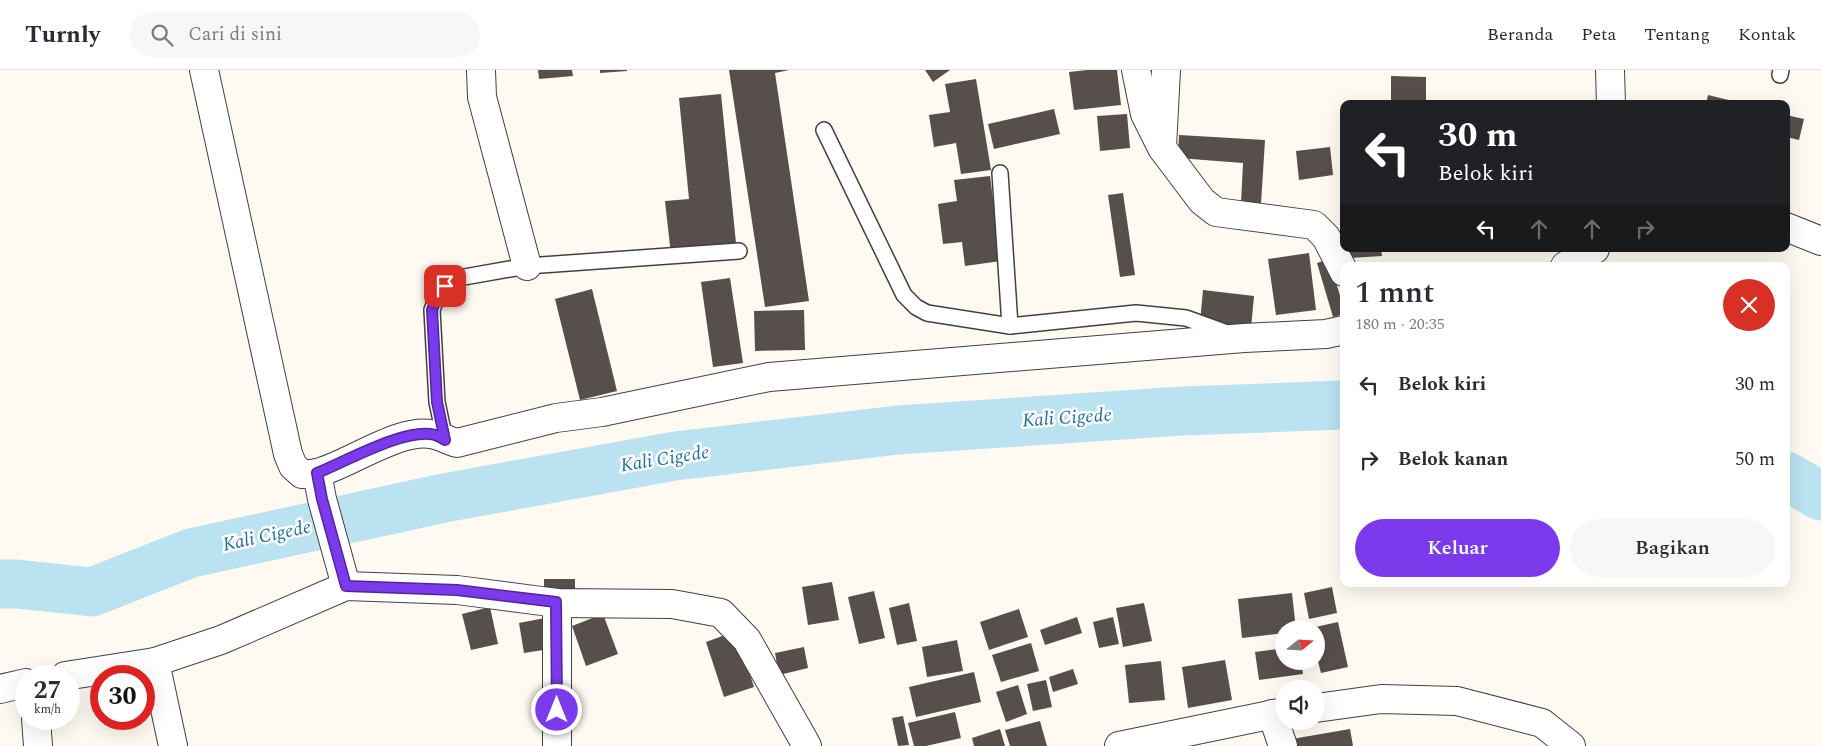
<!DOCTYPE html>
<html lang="id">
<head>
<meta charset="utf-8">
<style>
	:root { --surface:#fff; --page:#f7f7f7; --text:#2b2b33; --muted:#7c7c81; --line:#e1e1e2; --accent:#7c3aed }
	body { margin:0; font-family:Spectral,serif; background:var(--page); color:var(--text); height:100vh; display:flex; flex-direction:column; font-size:19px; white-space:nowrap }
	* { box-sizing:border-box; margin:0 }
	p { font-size:16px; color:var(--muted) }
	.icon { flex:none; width:28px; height:28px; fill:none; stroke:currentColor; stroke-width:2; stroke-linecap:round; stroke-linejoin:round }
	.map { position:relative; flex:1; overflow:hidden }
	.panel { position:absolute; left:1340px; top:192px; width:450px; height:325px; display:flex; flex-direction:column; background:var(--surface); border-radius:10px; box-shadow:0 5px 20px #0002 }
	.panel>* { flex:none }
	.banner { position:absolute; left:1340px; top:30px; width:450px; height:152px; border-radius:10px; box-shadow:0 5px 20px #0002; background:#202124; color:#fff; overflow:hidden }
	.needle { width:32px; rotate:72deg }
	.buttons { position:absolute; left:1275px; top:550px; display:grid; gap:10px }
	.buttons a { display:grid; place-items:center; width:50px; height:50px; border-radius:50%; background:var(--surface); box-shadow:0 5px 20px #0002; font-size:25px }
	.speed { position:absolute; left:15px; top:595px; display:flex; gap:10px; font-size:25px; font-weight:700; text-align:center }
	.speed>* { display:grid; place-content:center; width:65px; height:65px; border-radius:50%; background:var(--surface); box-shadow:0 5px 20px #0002; line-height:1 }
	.speed small { font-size:12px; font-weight:400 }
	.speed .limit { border:8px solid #d22; background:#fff; color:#111 }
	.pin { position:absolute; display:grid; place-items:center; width:42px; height:42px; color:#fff; margin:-21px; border-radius:10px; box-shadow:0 2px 8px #0006 }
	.me { position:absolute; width:55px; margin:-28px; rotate:0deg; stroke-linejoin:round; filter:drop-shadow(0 0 4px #0008) }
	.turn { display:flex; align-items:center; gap:18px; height:105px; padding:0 15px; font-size:22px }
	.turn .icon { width:65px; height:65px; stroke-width:2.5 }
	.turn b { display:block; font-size:35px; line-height:42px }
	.lanes { display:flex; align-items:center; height:48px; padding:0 15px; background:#0003; justify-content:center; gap:25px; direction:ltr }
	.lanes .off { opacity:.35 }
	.round { display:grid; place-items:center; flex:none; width:52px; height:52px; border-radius:26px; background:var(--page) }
	.head { display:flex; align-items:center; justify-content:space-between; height:85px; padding:0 15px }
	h1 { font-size:30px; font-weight:600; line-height:38px }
	.action { display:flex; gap:10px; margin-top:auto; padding:10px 15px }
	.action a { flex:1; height:58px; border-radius:30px; background:var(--accent); color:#fff; font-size:20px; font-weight:600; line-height:58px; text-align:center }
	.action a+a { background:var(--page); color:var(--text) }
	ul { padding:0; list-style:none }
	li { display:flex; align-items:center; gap:15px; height:75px; padding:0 15px }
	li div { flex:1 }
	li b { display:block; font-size:19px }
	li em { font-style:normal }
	header { display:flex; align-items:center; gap:30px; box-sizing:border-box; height:70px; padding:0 25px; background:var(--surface); border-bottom:1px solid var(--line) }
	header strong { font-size:24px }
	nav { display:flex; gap:28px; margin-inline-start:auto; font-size:18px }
	.search { width:350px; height:45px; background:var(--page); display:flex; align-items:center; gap:12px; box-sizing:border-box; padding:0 18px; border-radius:28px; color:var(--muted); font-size:19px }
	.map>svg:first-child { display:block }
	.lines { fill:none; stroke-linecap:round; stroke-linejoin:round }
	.river { stroke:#bae2f1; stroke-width:49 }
	.building { fill:#564f4c }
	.service-casing { stroke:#414141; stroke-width:18 }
	.minor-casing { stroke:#414141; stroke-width:30 }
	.service { stroke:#fff; stroke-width:15 }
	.minor { stroke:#fff; stroke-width:28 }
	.route-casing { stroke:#51269a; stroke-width:12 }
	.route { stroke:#7c3aed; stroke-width:9 }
	.labels { text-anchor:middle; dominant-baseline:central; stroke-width:5; stroke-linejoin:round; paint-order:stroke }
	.water-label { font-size:19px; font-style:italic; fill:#227096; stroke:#fff }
</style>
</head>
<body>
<header>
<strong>Turnly</strong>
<div class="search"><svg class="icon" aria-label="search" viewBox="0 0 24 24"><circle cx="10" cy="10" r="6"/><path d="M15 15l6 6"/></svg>Cari di sini</div>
<nav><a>Beranda</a><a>Peta</a><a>Tentang</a><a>Kontak</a></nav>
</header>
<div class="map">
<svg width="1821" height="676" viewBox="0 0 1821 676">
	<rect width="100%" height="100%" fill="#fefaf1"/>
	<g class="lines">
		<g class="river">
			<path d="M1786,406l35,20"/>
			<path d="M0,514h16l76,8 99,-39 253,-55 231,-42 223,-26 284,-19 162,-6"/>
		</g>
	</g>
	<g class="building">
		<path d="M538,0h34l1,6 -34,3z"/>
		<path d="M600,0h27v1l-27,2z"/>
		<path d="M729,0h60l-14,3 34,228 -44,6z"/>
		<path d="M925,0h25l-17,12z"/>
		<path d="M1087,0h30l4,35 -47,5 -5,-38z"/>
		<path d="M1391,6l35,1v27h-35z"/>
		<path d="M976,9l15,91 -30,4 -5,-31 -22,4 -5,-32 21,-3 -5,-28z"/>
		<path d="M721,24l15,149 -29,3v5l-36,4 -6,-54 24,-2 -10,-101z"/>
		<path d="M1708,25l33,8v1h-35z"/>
		<path d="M1054,39l6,25 -66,15 -6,-25z"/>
		<path d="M1127,44l3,34 -30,3 -3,-35z"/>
		<path d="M1786,45l18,4 -5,21 -13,-3z"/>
		<path d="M1179,65l86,5 -4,64 -20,-1 2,-40 -65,-5z"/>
		<path d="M1330,77l3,28 -34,5 -3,-29z"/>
		<path d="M990,106l11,85 -36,5 -3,-24 -19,2 -5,-40 19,-3 -3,-21z"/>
		<path d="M1123,123l12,82 -15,2 -12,-82z"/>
		<path d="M1349,179h32l1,7 -32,2z"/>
		<path d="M1309,183l7,57 -40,5 -8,-56z"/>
		<path d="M1329,189l15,50v5l-11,3 -16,-54z"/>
		<path d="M730,208l13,85 -30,4 -12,-85z"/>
		<path d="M592,219l25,102 -37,9 -25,-101z"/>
		<path d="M1203,220l51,6 -3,32 -51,-6z"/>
		<path d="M804,240l1,40 -50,1 -1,-40z"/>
		<path d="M544,509h31v18l-31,-1z"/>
		<path d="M832,512l7,38 -31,5 -6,-38z"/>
		<path d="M1332,517l5,26 -28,6 -5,-26z"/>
		<path d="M874,521l11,47 -26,6 -11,-47z"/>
		<path d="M1292,523l4,36h-12v4l-42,5 -4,-39z"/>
		<path d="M909,533l8,38 -20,4 -8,-37z"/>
		<path d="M1144,533l8,38 -29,6 -7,-39z"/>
		<path d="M490,537l8,37 -27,6 -9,-36z"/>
		<path d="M1019,539l9,28 -39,13 -9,-28z"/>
		<path d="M603,544l15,40 -32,12 -14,-40z"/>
		<path d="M1077,547l5,16 -37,12 -5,-15z"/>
		<path d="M1113,547l6,27 -20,4 -6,-26z"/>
		<path d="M545,548l5,31 -26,4 -5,-30z"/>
		<path d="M1338,552l10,45 -27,6 -5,-19v-25l-5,-1z"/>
		<path d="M736,561l18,56 -30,10 -18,-55z"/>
		<path d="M957,570l6,31 -36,6 -5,-30z"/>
		<path d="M1031,573l8,28 -38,11 -9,-27z"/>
		<path d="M804,577l4,21 -29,7 -4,-22z"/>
		<path d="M1284,578v13h17l2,13 -44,6 -4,-28z"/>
		<path d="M1225,590l7,40 -44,8 -6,-41z"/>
		<path d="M1161,591l4,39 -36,3 -4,-38z"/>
		<path d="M1073,599l5,15 -25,8 -4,-15z"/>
		<path d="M974,602l7,30 -65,15 -7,-30z"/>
		<path d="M1046,610l6,27 -19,4 -6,-27z"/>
		<path d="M1018,615l9,29 -21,8 -10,-30z"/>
		<path d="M955,642l6,26 -35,8h-12l-6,-23z"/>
		<path d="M903,646l6,29 -11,1 -6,-28z"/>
		<path d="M1040,651l7,25h-37l-5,-16z"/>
		<path d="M1000,659l5,17h-31l-2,-8z"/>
		<path d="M1350,659l3,17h-59l-2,-7z"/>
	</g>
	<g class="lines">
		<defs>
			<g id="service">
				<path d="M1780,5l1,-5"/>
				<path d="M824,60l80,165 12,12 11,6 83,13 126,-13 50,5 44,16"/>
				<path d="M1000,103l10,153"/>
				<path d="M445,370l-8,-38 -5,-92 6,-16 15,-15 74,-13 212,-15"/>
			</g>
			<g id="minor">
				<path d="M204,0l84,384 5,12 9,8c5,0 11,0 15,-1 32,-8 86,-48 118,-38 8,2 14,6 22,8l99,-25 46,-6 167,-35 475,-39 82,-4 18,-4"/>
				<path d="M481,0l1,27 45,169"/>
				<path d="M1136,0l9,44 17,34 40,53 14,11 98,13 12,12 18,35"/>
				<path d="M1610,0l1,34"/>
				<path d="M1162,77l4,-77"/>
				<path d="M1786,157l35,14"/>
				<path d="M1565,196l30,-17"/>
				<path d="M317,403l5,26 24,87"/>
				<path d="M557,533v143"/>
				<path d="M155,592l18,84"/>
				<path d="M65,606l90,-14 66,-22 125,-54 111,4 100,13 115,1 49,9 26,27 60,106"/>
				<path d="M0,619l26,-6"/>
				<path d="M1316,638l65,-9 76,2 85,22 29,23"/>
				<path d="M1272,644l11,32"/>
				<path d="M36,649l2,27"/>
				<path d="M1119,676l165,-34"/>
			</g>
		</defs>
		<use href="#service" class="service-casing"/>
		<use href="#minor" class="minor-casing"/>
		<use href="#service" class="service"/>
		<use href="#minor" class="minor"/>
	</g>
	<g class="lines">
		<defs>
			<path id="route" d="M445,216l-7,8 -6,16 5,92 8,38c-3,-2 -7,-4 -10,-5 -29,-8 -90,27 -118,38l5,26 24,87 111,4 99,12 1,108"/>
		</defs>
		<use href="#route" class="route-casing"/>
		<use href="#route" class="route"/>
	</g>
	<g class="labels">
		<g class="water-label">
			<text transform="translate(1067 348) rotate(-4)">Kali Cigede</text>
			<text transform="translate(665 389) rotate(-9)">Kali Cigede</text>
			<text transform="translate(267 466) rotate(-12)">Kali Cigede</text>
		</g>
	</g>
</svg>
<div class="buttons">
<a><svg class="needle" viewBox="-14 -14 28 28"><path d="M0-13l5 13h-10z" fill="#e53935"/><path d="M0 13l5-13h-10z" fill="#7c7c81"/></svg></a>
<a><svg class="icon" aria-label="sound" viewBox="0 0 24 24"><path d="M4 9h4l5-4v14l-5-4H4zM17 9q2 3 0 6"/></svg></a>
</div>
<div class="speed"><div>27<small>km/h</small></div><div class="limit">30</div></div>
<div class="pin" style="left:445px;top:216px;background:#d93025"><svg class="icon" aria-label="arrive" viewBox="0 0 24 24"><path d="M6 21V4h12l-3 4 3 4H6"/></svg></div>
<svg class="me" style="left:557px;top:640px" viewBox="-20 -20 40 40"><circle r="17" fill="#7c3aed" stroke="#fff" stroke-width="3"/><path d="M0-11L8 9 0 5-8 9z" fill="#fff"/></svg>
<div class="banner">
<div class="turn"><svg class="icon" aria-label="left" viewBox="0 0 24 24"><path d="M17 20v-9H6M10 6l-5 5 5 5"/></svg><div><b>30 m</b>Belok kiri</div></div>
<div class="lanes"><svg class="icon" aria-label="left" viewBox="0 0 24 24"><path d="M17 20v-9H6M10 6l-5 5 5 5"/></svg><svg class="icon off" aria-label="ahead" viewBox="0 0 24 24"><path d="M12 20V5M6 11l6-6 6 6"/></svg><svg class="icon off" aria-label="ahead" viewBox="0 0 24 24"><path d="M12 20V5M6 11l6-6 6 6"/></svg><svg class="icon off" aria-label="right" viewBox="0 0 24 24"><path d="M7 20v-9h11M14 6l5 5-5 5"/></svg></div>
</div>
<section class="panel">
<div class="head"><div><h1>1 mnt</h1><p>180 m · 20:35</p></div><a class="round" style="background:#d93025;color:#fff"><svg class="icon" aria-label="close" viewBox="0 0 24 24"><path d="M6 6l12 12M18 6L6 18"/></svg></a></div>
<ul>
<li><svg class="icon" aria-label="left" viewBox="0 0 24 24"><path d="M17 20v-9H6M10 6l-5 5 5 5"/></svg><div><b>Belok kiri</b></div><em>30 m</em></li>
<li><svg class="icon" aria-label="right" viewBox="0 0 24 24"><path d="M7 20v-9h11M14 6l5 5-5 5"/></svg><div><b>Belok kanan</b></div><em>50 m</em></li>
</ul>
<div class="action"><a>Keluar</a><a>Bagikan</a></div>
</section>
</div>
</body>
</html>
